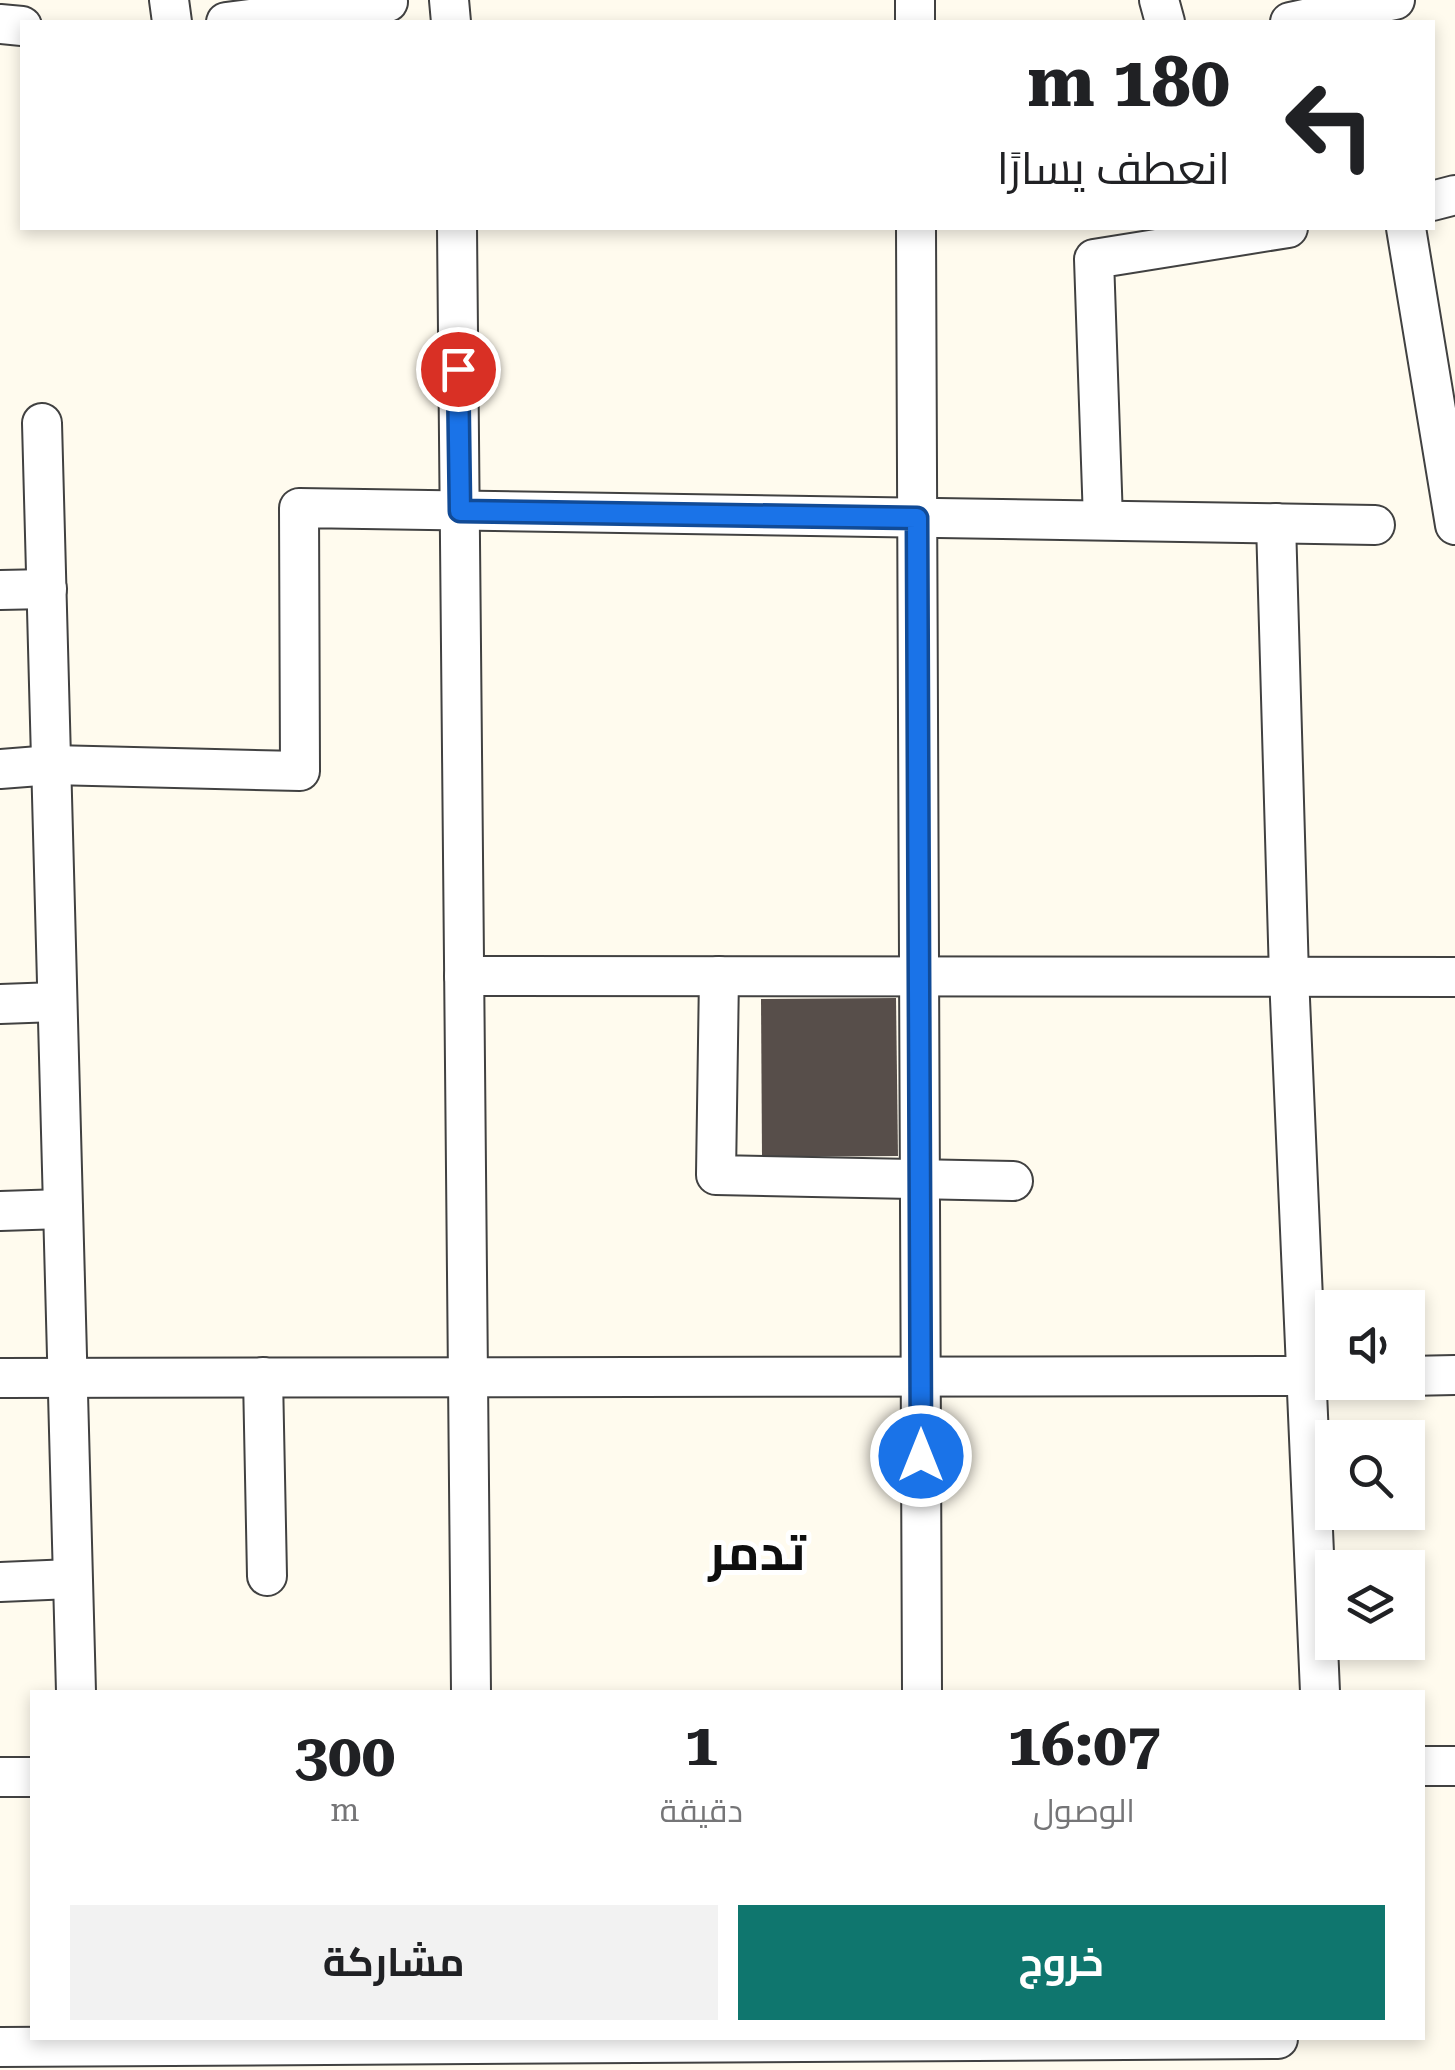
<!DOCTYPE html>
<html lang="ar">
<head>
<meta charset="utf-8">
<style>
	:root { --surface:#fff; --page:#f2f2f2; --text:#202124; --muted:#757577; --accent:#0f766e }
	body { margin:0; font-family:"Roboto Serif",Cairo,serif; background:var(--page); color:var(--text); direction:rtl; height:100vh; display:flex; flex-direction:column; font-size:38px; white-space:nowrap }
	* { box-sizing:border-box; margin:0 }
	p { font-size:32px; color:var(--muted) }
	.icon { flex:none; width:55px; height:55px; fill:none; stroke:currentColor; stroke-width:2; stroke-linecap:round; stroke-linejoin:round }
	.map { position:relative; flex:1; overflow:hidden; direction:ltr }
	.panel { position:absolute; left:30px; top:1690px; width:1395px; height:350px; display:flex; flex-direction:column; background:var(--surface); border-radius:0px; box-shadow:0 5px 15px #0003; direction:rtl }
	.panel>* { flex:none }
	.hud { position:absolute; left:20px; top:20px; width:1415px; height:210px; border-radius:0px; box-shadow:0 5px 15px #0003; direction:rtl; background:#fff; color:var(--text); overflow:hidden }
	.fabs { position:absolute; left:1315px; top:1290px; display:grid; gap:20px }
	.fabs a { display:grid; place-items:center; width:110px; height:110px; border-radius:0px; background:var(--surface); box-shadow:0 5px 15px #0003; font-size:50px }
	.pin { position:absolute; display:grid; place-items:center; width:85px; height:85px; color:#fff; margin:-42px; border:5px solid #fff; border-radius:50%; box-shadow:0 2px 10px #0007 }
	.me { position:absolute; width:110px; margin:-55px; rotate:0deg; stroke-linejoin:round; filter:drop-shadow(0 0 8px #0008) }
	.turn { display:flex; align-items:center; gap:35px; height:210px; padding:0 40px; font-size:45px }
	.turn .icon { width:130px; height:130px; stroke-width:2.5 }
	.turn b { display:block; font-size:70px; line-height:85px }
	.eta { display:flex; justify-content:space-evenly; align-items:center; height:170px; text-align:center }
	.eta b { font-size:60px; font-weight:700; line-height:70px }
	.button { display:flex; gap:20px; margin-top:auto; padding:20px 40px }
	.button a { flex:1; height:115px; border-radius:0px; background:var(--accent); color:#fff; font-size:40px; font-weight:700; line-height:115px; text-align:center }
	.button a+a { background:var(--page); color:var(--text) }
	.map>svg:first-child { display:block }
	.building { fill:#574e4a }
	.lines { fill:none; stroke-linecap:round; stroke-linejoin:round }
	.minor-casing { stroke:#414141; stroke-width:42 }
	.minor { stroke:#fff; stroke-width:38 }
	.route-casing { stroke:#114b97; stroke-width:25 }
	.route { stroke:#1a73e8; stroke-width:18 }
	.labels { text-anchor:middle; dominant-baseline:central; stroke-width:10; stroke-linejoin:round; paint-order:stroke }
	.town-label { font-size:50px; font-weight:bold; fill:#0e0e0e; stroke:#fff }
</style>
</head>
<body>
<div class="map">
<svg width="1455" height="2070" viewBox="0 0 1455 2070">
	<rect width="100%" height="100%" fill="#fffbee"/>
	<path class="building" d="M896,998l2,158 -136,1 -1,-158z"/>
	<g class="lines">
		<defs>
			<g id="minor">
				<path d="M169,0l3,22"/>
				<path d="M449,0l2,22"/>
				<path d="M915,0v22"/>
				<path d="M1159,0l6,22"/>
				<path d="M226,22l162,-20"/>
				<path d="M1290,22l105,-22"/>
				<path d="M0,24l22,2"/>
				<path d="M1432,201l23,-6"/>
				<path d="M457,228l14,1464"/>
				<path d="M916,228l6,1464"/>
				<path d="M1406,228l49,297"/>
				<path d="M42,423l34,1269"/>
				<path d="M1103,520l-9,-261 194,-31"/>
				<path d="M1276,523l13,453 31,716"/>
				<path d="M0,590l47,-1"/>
				<path d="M0,769l52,-4 248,6 -1,-263 1076,17"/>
				<path d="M464,976l991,1"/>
				<path d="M719,976l-3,199 297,6"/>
				<path d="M0,1004l56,-2"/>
				<path d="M0,1211l63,-2"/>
				<path d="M1408,1376l47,-1"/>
				<path d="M263,1377l4,199"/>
				<path d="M0,1378l1332,-2"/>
				<path d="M0,1582l71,-3"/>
				<path d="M1422,1766h33"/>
				<path d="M0,1777h32"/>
				<path d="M0,2047l1278,-8"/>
			</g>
		</defs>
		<use href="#minor" class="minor-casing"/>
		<use href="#minor" class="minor"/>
	</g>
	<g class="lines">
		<defs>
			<path id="route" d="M458,369l2,142 457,7 4,938"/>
		</defs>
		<use href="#route" class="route-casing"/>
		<use href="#route" class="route"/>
	</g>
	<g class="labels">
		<g class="town-label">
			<text x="757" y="1553">تدمر</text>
		</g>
	</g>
</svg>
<div class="fabs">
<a><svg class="icon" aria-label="sound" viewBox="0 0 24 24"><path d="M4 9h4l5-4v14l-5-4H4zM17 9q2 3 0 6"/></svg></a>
<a><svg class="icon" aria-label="search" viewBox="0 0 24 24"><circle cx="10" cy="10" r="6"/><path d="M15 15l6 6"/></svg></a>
<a><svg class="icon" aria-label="layers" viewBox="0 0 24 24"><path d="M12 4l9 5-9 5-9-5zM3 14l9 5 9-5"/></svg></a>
</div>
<div class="pin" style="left:458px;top:369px;background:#d93025"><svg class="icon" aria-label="arrive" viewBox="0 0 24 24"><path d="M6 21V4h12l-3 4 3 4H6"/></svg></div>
<svg class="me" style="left:921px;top:1456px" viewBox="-20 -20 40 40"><circle r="17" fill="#1a73e8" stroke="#fff" stroke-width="3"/><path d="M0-11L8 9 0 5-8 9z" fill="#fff"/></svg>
<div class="hud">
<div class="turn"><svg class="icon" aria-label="left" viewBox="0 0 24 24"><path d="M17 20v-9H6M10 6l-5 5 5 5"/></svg><div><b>180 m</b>انعطف يسارًا</div></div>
</div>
<section class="panel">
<div class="eta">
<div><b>16:07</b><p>الوصول</p></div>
<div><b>1</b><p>دقيقة</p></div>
<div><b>300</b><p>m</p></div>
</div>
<div class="button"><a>خروج</a><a>مشاركة</a></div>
</section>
</div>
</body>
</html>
